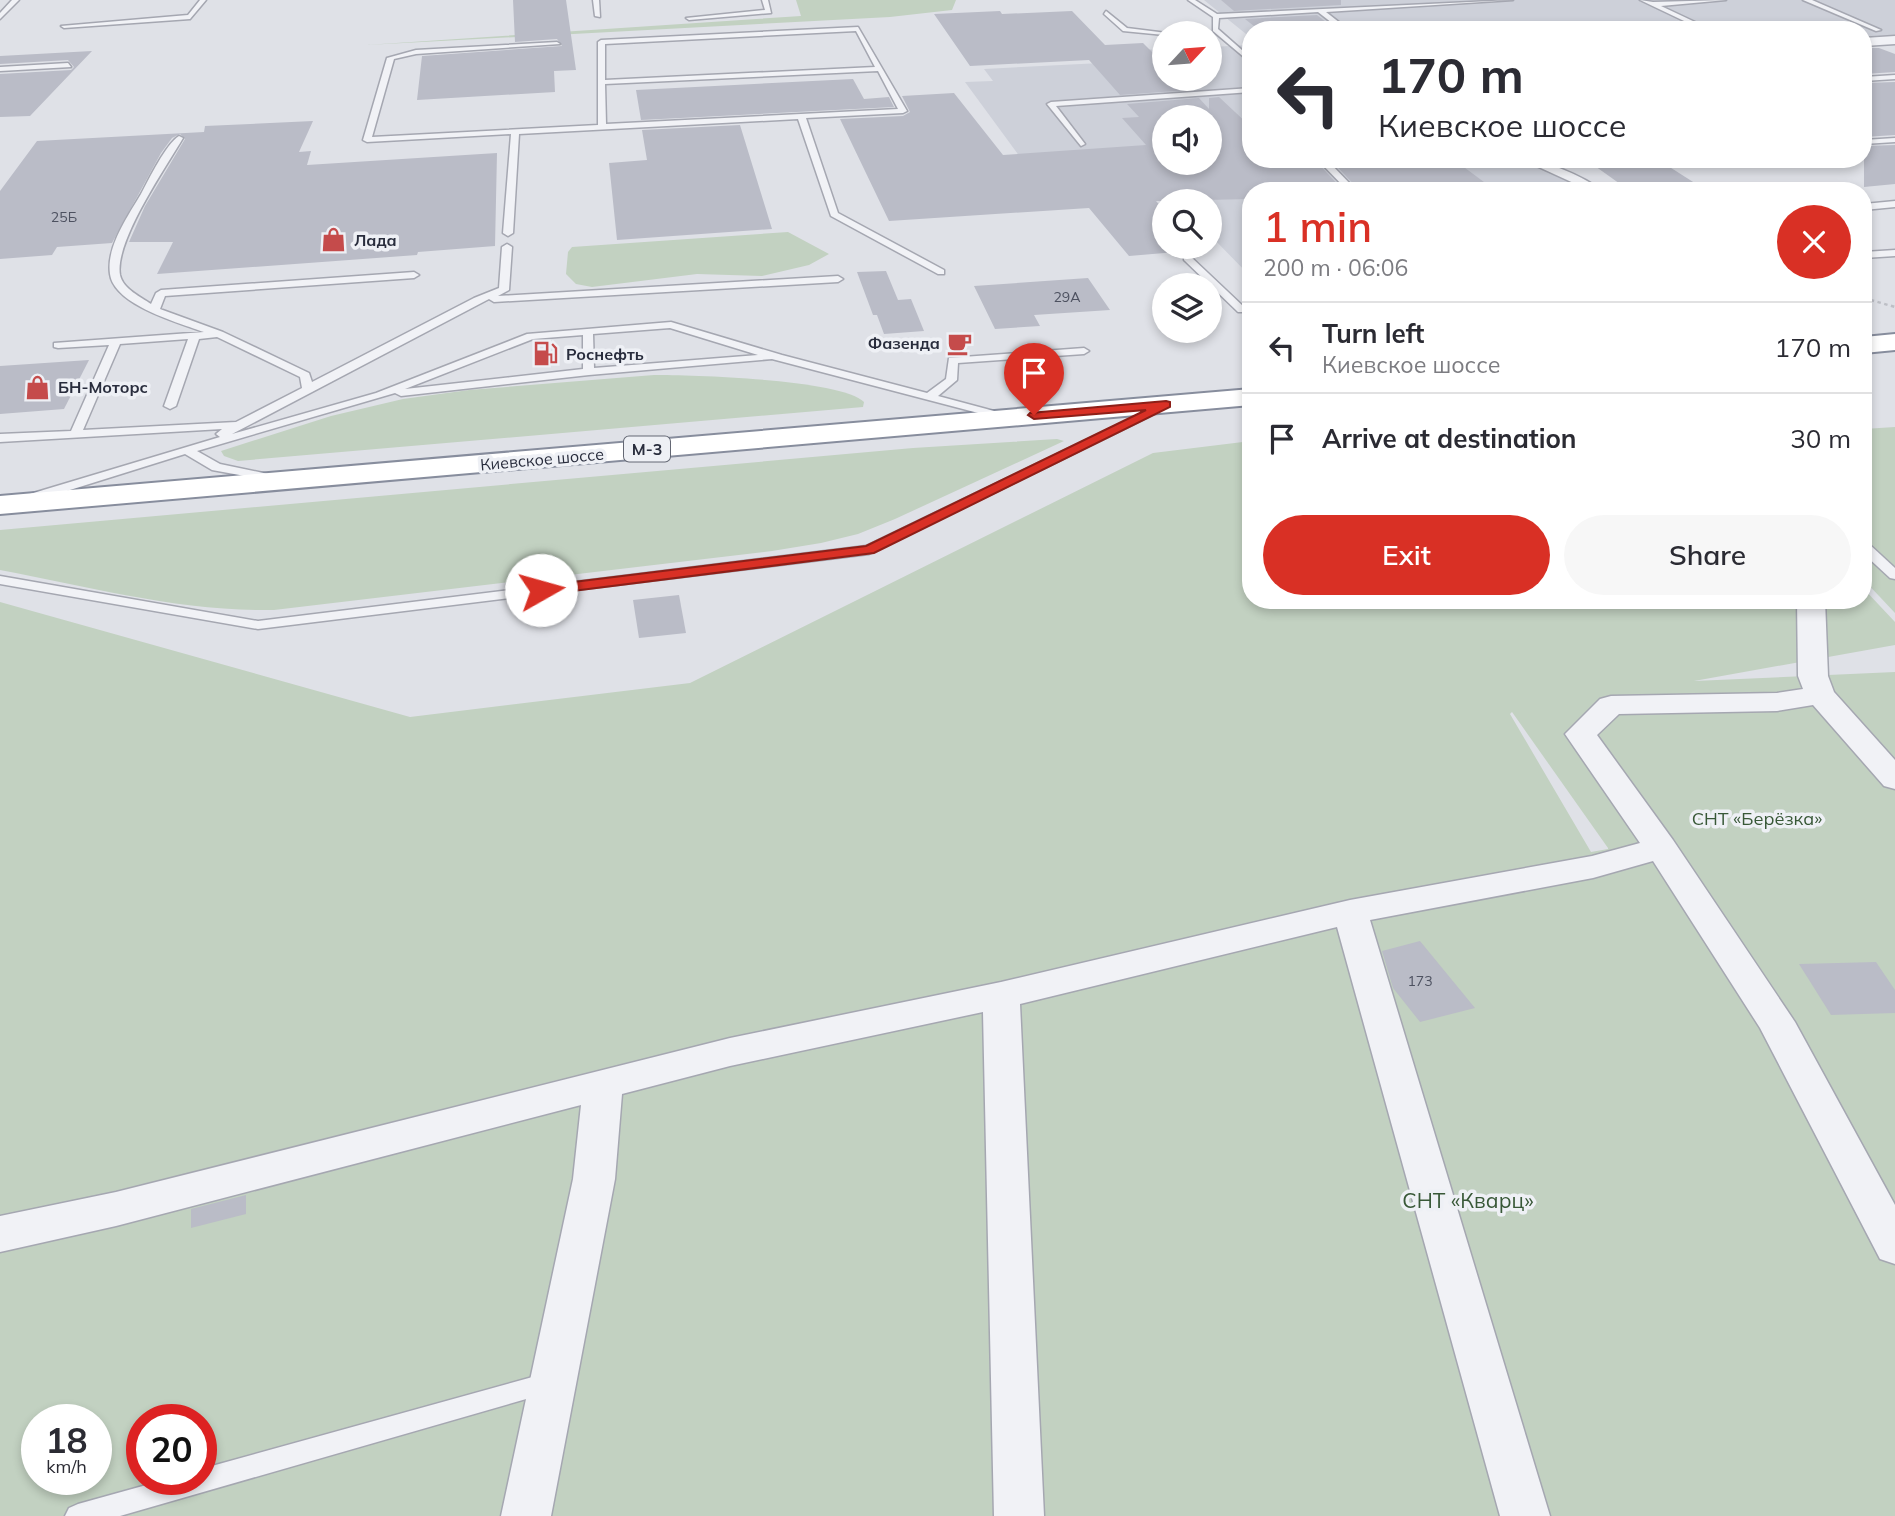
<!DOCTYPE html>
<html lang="en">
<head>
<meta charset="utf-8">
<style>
	:root { --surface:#fff; --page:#f7f7f7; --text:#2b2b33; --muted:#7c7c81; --line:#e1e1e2; --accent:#d93025 }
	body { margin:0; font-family:Mulish,sans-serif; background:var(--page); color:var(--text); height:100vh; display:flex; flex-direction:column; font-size:26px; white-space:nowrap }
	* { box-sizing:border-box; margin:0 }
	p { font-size:23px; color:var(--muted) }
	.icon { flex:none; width:38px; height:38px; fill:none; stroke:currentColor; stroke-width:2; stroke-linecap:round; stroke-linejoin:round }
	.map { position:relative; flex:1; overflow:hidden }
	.details { position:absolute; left:1242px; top:182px; width:630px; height:427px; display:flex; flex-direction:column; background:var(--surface); border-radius:28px; box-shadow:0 4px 10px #0003 }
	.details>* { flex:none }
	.banner { position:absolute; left:1242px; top:21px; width:630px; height:147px; border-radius:28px; box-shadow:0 4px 10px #0003; background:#fff; color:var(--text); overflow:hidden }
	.needle { width:46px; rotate:64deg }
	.tools { position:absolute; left:1152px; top:21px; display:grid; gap:14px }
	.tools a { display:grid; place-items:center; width:70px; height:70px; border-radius:50%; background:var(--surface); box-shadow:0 4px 10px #0003; font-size:35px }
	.speed { position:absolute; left:21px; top:1404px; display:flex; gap:14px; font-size:35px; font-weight:700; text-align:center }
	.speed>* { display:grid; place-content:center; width:91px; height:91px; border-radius:50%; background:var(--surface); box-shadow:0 4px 10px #0003; line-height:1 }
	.speed small { font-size:18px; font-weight:400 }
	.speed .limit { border:10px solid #d22; background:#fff; color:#111 }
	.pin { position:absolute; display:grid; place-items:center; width:60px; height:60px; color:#fff; margin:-72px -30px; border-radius:50% 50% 50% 0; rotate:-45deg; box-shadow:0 0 7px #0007 }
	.pin .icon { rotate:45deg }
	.me { position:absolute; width:77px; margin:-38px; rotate:83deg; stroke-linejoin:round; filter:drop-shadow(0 0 5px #0008) }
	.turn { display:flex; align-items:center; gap:24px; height:147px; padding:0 21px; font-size:32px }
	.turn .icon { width:91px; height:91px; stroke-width:2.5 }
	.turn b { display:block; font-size:49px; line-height:60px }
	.round { display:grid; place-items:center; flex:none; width:74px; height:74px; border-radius:37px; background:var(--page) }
	.overview { display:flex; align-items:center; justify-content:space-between; height:119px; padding:0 21px }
	h1 { font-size:42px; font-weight:600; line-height:52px; color:var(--accent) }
	.cta { display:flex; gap:14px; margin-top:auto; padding:14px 21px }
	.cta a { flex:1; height:80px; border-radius:42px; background:var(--accent); color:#fff; font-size:28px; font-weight:600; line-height:80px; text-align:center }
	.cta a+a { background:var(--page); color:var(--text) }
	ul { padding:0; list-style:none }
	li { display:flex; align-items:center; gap:21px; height:91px; padding:0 21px; border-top:2px solid var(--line) }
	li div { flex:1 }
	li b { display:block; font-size:26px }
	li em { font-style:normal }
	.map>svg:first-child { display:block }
	.built { fill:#cdd0d9; fill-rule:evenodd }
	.green { fill:#c2d1c1; fill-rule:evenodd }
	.building { fill:#babcc7; fill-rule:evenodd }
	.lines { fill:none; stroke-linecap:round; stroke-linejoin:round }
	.lane-casing { stroke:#a5a7b1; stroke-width:3 }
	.street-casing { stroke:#a5a7b1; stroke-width:3 }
	.highway-casing { stroke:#878d9d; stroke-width:4 }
	.path { stroke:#bdbfc6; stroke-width:2.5; stroke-dasharray:3.5 3.5; stroke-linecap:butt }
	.lane { fill:#f1f2f6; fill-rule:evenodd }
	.street { fill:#f1f2f6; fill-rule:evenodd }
	.highway { fill:#fff; fill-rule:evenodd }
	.route { fill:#d93025; stroke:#8d1f18; stroke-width:2 }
	.labels { text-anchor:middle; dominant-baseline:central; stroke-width:7; stroke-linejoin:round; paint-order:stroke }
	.number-label { font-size:14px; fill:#4d5160 }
	.far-poi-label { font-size:16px; font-weight:bold; fill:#292d3d; stroke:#eef0f5; text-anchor:start }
	.shield { fill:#eef0f5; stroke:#646874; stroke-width:2 }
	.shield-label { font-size:16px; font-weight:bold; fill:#292d3d }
	.far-street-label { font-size:16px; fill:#292d3d; stroke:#eef0f5 }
	.park-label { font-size:18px; fill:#385837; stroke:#eef0f5 }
	.near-park-label { font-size:21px; fill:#385837; stroke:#eef0f5 }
</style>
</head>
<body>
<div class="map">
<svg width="1895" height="1516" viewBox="0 0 1895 1516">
	<rect width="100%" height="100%" fill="#dfe1e7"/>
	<g class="built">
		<path d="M1204,0h691v35l-31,2v-7h-613v8z"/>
		<path d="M1251,45v114h288l45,32h-333v86l-42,-43v-33h-31l-7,-7 -118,8 -88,-120 28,-1 -9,-12 117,-6 -11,-11 74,-3v30h45v-32zM1164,117h45v46h-45z"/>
	</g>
	<g class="green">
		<path d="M796,0h160l-4,10 -62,7 -524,28 435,-29z"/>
		<path d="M788,232l41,22 -20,11 -47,11 -65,-2 -105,13 -16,-3 -10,-10 2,-22 4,-5z"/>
		<path d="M654,375c37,0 188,4 210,27l-1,5 -625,54 -14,-5 -3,-5 110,-35 72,-17 66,-9z"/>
		<path d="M1895,427v186l-31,-33v-151z"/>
		<path d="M1057,439l7,2 -169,78 -37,15 -37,9 -49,8 -498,59c-92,2 -184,-23 -274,-40v-40l913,-82z"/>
		<path d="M1251,441v159h613v-11l31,33v23l-201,36 201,-9v844h-1895v-914l410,115 280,-34 463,-230zM1512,712l96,136v1l-17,3 -81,-138zM37,1419h59v60h-59zM142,1419h59v60h-59z"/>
	</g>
	<g class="building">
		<path d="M513,0h53l10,70 -22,1 1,21 -138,8 5,-44 140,-10 -5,-7 -42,3z"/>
		<path d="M1221,0h120v5l-107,6z"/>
		<path d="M1000,11l2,3 70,-3 33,34 38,-2 21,21v15h15l11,11 -70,5 -31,-35 -119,6 -36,-52z"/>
		<path d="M1317,15l19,15h-77l-14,-11z"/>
		<path d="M1864,48h15l16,6v18l-31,2z"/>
		<path d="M92,51l-62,65 -30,1v-43l71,-4 3,-3 -6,-7 -68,4v-8z"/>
		<path d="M853,79l11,20 25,-2 5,10 -253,13 -5,-30z"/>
		<path d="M1895,82v53l-31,2v-54z"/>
		<path d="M954,93l49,62 143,-10 -24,-27 17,-1 -12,-13 72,-6 10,11v-11l10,-1 32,30v32h63l30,32h-93v8l-95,2 8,9v37h33l3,3 -71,6 -40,-48 -200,13 -49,-102 63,-3 7,-4 -8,-16zM1164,117h45v46h-45z"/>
		<path d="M313,121l-14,31 12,-1 -4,14 190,-12 -2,93 -77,6 -1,3 -260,19 16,-32h-44l16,-36 40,-67 -5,-5 -8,4 -11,15 -49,90 -55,4 -5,8 -52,4v-68l37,-50 167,-9 1,-6z"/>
		<path d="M740,125l32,104 -155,11 -8,-77 38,-3 -5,-30z"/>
		<path d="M1895,145v39l-31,3v-41z"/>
		<path d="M1330,159h123l43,32h-136z"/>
		<path d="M1585,159h72l44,28 -71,4z"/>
		<path d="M886,271l12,29 13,-1 13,32 -40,3 -7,-19h-4l-16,-43z"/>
		<path d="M1088,278l22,32 -76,5 6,11 -45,3 -21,-43z"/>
		<path d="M89,360l-25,49 -64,5v-48z"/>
		<path d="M679,595l7,38 -47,5 -6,-38z"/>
		<path d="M1420,941l55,67 -55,14 -27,-34 -11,-37z"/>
		<path d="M1876,962l19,28v23l-64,2 -32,-51z"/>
		<path d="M246,1195v19l-55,14v-19z"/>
	</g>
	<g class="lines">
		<defs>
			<g id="lane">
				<path d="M12,0h7l-19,19v-6z"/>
				<path d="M200,0h6l-16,19 -126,9 -3,-2 127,-11z"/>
				<path d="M593,0h6l1,17 -5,-1z"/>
				<path d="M762,0h6l3,13 -82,7 -3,-2 79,-8z"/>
				<path d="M1188,0h7l22,14 296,-14 -187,12 23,18h-8l-23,-18 -99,6 -1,11 33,29v5l-38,-32v-14z"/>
				<path d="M1640,0l13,2 73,-2 -65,6 51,24h-9z"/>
				<path d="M1803,0h9l69,30 -5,1z"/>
				<path d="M1106,11l21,17 40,5 -3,2 -41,-4 -19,-17z"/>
				<path d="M858,27l49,84 -4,2 -97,5 32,95 106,57v4h-6l-107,-58 -33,-97 -279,15 -6,99 -5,3 -5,-3 8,-99 -144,8 -4,-2 24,-82 29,-8 141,-8 3,2 -144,10 -22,5 -22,78 226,-12v-83l3,-2zM856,31l19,36 -270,13v-36zM878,71l20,38 -292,15 -1,-40z"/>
				<path d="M68,63l3,4 -71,4v-4z"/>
				<path d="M1895,75v4l-31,2v-4z"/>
				<path d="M1251,88v4l-195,14 29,38 -4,2 -34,-42 4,-2z"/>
				<path d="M179,136l4,2c-17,29 -69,104 -63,137 3,14 21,22 31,29l5,-11 5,-3 253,-18 5,3 -5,3 -249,18 -5,13 63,23 86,41 3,9 162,-84 25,-10 3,-41 5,-3 5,3 -3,43 -11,6 340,-20 5,3 -5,3 -344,20 -5,-3 -257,135 144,-41 151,-59 144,-12 111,33 145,38 19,-14 3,-21 135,-10 5,3 -5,3 -126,9 -1,17 -19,16 71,19 2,2 -6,3 -233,-61 -183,16 -188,21 -6,-3 -198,58 23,13 58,12v6l-66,-12 -27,-16 -147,46h-8v-6l190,-57 -4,-3 6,-5 -222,13v-8l71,-3 38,-86 -51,3 -4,-1v-4l150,-11c-25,-9 -90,-27 -94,-58 -4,-27 18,-58 31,-80 8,-15 25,-50 38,-58zM670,328l88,27 -164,13 -1,-34zM583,335v34l-178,20 128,-50zM217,337l83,40 2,11 -66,34 -153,8 37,-86 68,-5 -24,67 6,3 6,-3 23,-67z"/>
				<path d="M1895,138v4l-31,2v-4z"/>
				<path d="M1317,159h9l31,32h-9z"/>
				<path d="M1521,159c22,0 64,18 81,32h-11z"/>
				<path d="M1895,201v6l-31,3v-6z"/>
				<path d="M1895,250v6l-31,2v-6z"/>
				<path d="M1184,256h6l54,51 7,-1v6h-13l-54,-52z"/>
				<path d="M1163,403l6,3 -2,2 -298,146 -611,75 -258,-45v-8l258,45 608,-75z"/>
				<path d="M1864,543l5,1 26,24v11l-5,-1 -26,-24z"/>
				<path d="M547,1373l8,3 4,7 -4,7 -8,3 -427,123h-55l4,-8 9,-4 90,-25h33v-10z"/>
			</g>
			<g id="street">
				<path d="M1895,36v8l-31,2v-8z"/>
				<path d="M1797,600h28l3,76 6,16 61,68v29l-11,-3 -71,-81 -36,6 -158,3 -22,21 76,105 122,182 100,183v59l-15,-5 -120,-231 -107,-167 -60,17 -223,42 180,596h-50l-163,-589 -317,77 24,512h-50l-11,-504 -253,54 -108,28 -7,85 -64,337h-50l72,-337 8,-74 -465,121 -116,26v-36l116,-24 614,-154 271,-56 349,-82 242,-44 48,-13 -75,-109 35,-35 11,-3 166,-3 26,-4 -5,-13z"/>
			</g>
			<g id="highway">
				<path d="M1895,334v16l-31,3v-16z"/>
				<path d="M1251,389v16l-1251,109v-18z"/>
			</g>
		</defs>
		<use href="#lane" class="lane-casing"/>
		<use href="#street" class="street-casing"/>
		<use href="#highway" class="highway-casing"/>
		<path class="path" d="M1864,298l31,9"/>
		<use href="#lane" class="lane"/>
		<use href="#street" class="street"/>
		<use href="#highway" class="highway"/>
	</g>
	<path class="route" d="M1166,401l4,1v5l-296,146 -333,42 -7,-5 7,-4 325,-40 280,-136 -112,9 -6,-4 2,-2z"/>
	<defs>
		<symbol id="shop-bare" viewBox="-9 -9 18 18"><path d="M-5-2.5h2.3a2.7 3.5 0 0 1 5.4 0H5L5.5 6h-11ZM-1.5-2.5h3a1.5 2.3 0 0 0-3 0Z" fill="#c54b4b" stroke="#eef0f5" stroke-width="2.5" paint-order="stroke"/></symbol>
		<symbol id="cafe-bare" viewBox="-9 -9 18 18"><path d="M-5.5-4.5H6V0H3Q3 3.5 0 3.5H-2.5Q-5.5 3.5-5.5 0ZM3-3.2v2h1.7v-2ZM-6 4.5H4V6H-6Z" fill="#c54b4b" stroke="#eef0f5" stroke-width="2.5" paint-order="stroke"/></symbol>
		<symbol id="fuel-bare" viewBox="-9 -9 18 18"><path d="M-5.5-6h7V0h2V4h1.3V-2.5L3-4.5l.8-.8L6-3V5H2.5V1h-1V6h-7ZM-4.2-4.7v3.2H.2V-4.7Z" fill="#c54b4b" stroke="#eef0f5" stroke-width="2.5" paint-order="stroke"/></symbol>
	</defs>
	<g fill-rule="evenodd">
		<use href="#shop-bare" x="316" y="222" width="35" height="35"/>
		<use href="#cafe-bare" x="942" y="326" width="35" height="35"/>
		<use href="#fuel-bare" x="528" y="336" width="35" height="35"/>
		<use href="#shop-bare" x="20" y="370" width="35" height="35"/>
	</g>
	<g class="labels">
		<g class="number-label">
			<text x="64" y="217">25Б</text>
			<text x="1067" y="297">29А</text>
			<text x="1420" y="981">173</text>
		</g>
		<g class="far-poi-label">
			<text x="354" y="240">Лада</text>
			<text x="940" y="343" text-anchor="end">Фазенда</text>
			<text x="566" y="354">Роснефть</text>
			<text x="58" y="387">БН-Моторс</text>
		</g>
		<rect class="shield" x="624" y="436.5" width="46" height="25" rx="5"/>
		<g class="shield-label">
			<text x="647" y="449">М-3</text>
		</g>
		<g class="far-street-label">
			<text transform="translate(542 459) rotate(-5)">Киевское шоссе</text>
		</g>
		<g class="park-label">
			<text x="1757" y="818">СНТ «Берёзка»</text>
		</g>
		<g class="near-park-label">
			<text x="1468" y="1200">СНТ «Кварц»</text>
		</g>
	</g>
</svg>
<div class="tools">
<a><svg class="needle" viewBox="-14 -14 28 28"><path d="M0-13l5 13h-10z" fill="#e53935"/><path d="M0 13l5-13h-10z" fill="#7c7c81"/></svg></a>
<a><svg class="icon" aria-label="sound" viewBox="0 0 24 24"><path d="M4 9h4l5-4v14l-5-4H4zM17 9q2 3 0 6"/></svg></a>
<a><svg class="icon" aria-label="search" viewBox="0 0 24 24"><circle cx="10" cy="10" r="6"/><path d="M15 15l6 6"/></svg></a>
<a><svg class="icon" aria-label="layers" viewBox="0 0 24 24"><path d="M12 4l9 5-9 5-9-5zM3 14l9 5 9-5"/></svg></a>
</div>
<div class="speed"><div>18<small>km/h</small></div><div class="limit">20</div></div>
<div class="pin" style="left:1034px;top:415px;background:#d93025"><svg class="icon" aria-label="arrive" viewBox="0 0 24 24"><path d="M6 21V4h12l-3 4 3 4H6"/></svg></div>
<svg class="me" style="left:541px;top:590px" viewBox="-20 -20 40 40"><circle r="19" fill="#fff"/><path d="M0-13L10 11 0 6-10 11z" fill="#d93025"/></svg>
<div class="banner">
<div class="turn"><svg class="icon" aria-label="left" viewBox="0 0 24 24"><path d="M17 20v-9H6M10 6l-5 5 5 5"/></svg><div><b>170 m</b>Киевское шоссе</div></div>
</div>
<section class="details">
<div class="overview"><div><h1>1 min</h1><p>200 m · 06:06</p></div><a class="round" style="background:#d93025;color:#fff"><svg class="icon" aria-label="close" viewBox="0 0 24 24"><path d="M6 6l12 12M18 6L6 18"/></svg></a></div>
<ul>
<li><svg class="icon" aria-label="left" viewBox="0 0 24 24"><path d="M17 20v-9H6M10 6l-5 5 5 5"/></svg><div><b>Turn left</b><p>Киевское шоссе</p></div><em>170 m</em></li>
<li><svg class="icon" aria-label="arrive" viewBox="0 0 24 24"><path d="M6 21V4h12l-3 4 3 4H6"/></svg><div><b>Arrive at destination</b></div><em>30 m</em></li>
</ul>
<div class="cta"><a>Exit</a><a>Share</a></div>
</section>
</div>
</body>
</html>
